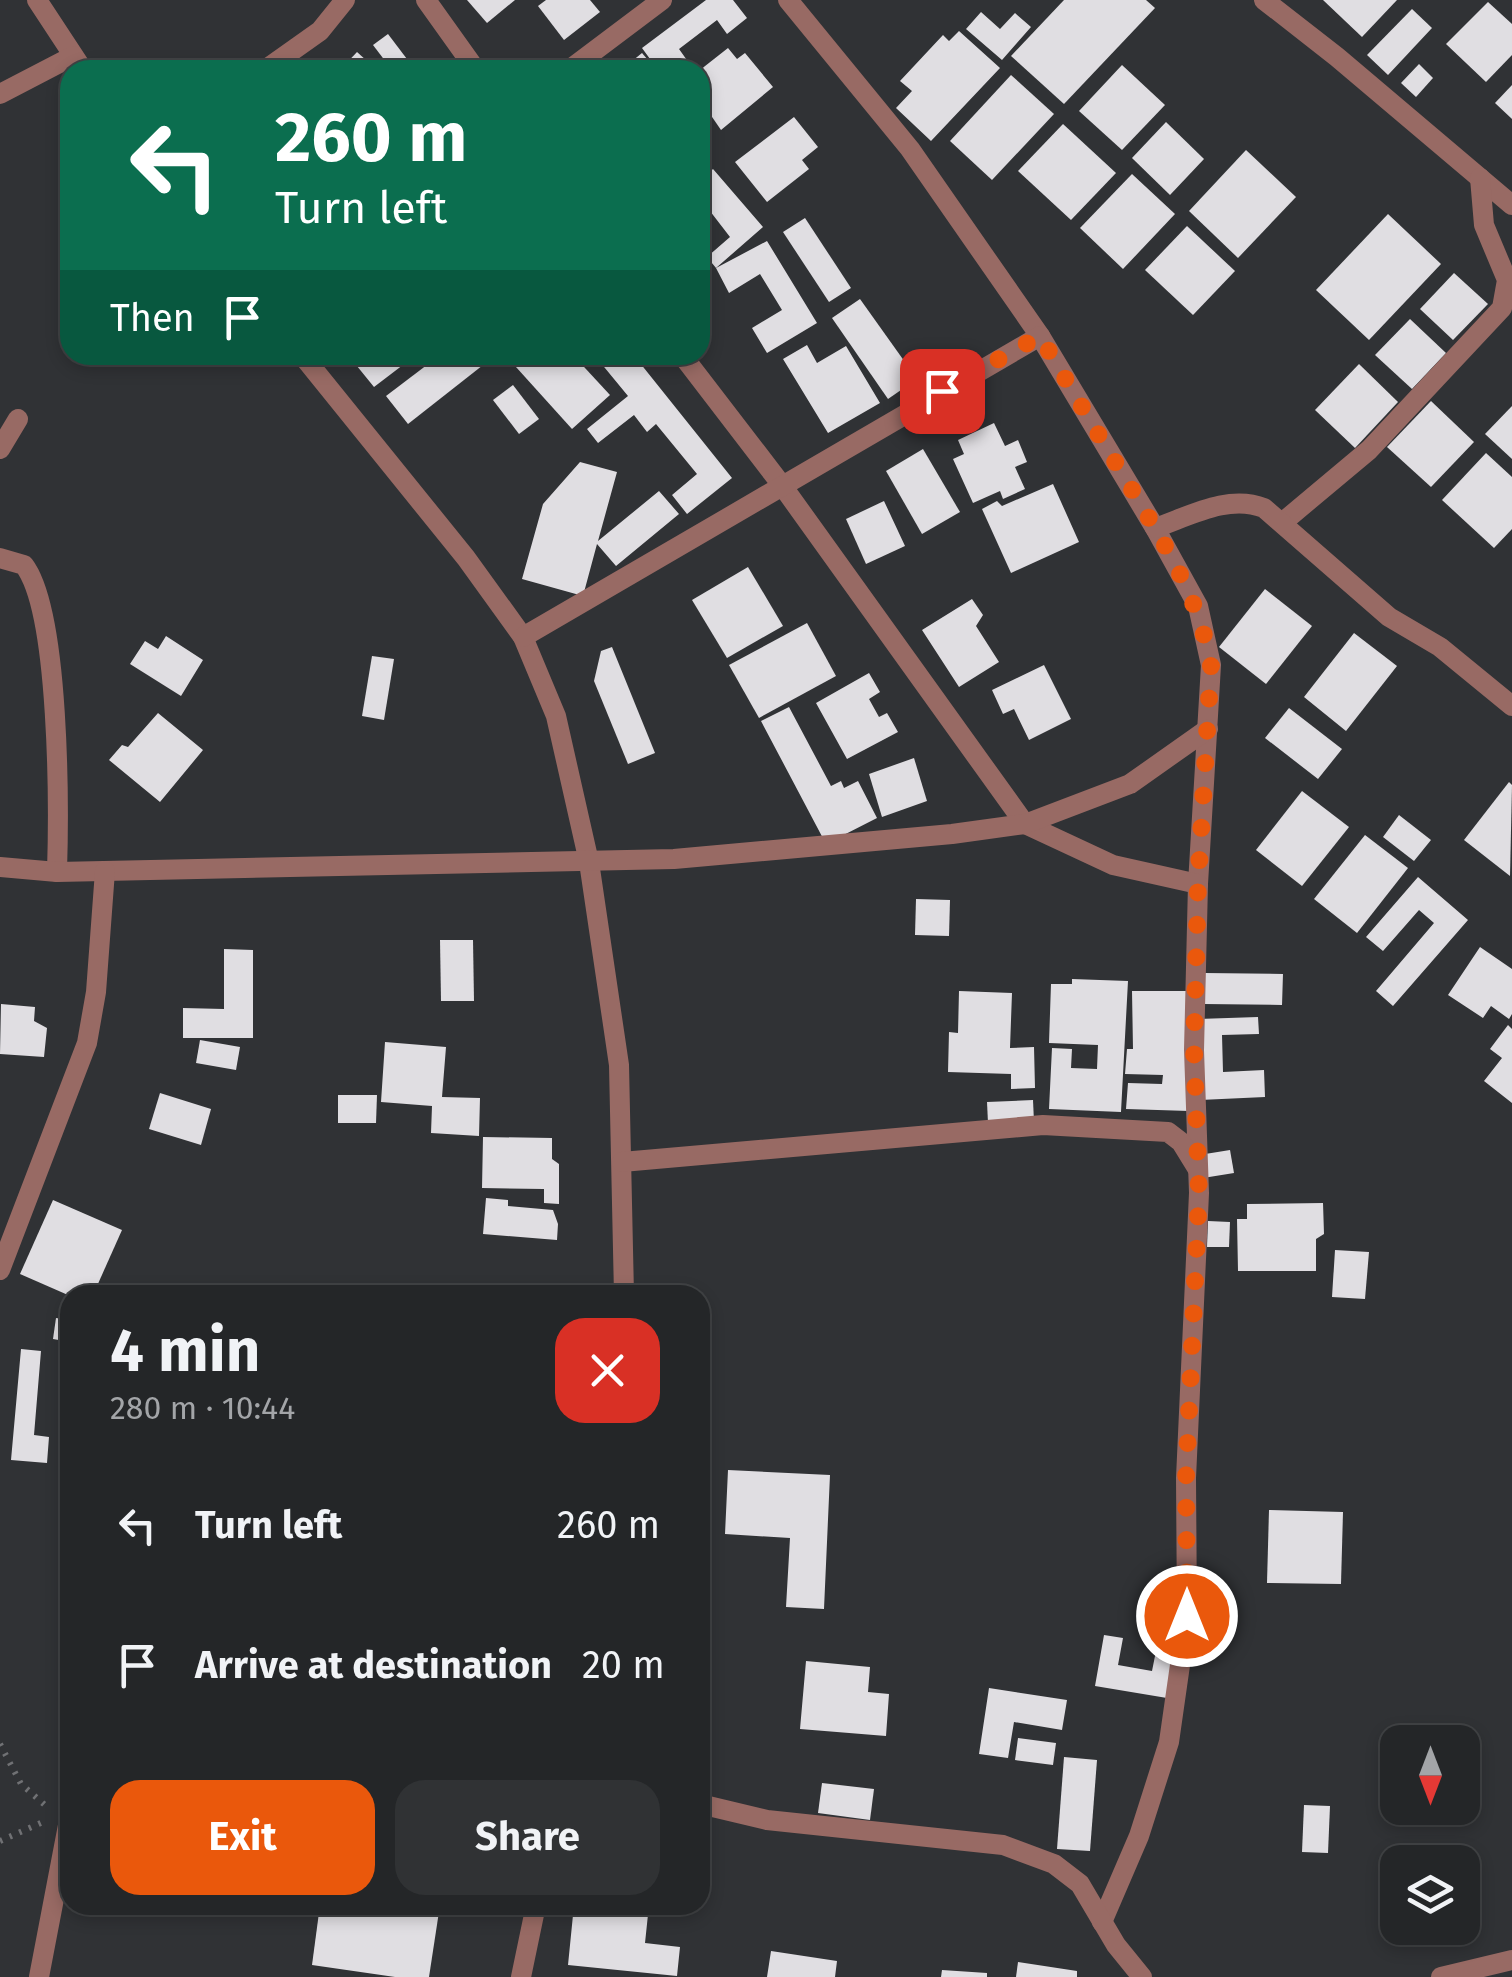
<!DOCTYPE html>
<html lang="en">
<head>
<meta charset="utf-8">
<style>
	:root { --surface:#242628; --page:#303234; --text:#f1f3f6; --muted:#a3a5a8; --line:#414345; --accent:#ea580c }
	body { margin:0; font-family:"Fira Sans",sans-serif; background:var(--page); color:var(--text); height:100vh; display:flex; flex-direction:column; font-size:38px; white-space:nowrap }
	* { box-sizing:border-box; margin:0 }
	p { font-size:32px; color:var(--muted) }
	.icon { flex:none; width:55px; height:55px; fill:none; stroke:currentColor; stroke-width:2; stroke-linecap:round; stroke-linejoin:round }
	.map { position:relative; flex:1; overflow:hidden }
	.sheet { position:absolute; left:60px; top:1285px; width:650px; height:630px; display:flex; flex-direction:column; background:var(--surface); border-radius:30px; box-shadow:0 5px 15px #0003,0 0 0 2px var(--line) }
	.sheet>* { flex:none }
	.hud { position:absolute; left:60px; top:60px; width:650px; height:305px; border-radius:30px; box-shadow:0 5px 15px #0003,0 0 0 2px var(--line); background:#0b6e4f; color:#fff; overflow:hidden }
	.needle { width:65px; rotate:180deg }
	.buttons { position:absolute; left:1380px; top:1725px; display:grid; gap:20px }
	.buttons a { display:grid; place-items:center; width:100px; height:100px; border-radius:20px; background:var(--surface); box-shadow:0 5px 15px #0003,0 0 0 2px var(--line); font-size:50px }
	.pin { position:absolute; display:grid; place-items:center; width:85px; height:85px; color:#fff; margin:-42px; border-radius:20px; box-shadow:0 5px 15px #0006 }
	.me { position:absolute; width:110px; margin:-55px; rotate:0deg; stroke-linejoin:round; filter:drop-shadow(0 0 8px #0008) }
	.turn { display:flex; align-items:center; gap:35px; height:210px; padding:0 50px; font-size:45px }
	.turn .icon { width:130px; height:130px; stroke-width:2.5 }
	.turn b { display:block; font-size:70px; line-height:85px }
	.then { display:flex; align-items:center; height:95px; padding:0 50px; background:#0003; gap:20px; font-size:38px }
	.round { display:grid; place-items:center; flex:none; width:105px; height:105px; border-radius:30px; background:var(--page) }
	.overview { display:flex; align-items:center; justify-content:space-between; height:170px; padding:0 50px }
	h1 { font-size:60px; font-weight:700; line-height:75px }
	.cta { display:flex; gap:20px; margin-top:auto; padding:20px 50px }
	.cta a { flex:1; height:115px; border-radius:30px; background:var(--accent); color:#fff; font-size:40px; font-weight:700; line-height:115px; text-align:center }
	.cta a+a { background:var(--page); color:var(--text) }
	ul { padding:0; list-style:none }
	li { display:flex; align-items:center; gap:30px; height:140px; padding:0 50px }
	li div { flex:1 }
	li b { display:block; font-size:38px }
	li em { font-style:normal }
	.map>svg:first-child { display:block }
	.building { fill:#e0dee2 }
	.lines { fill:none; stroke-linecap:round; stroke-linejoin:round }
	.path { stroke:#707174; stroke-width:6; stroke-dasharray:2.5 8; stroke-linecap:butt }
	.minor { stroke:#986a64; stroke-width:20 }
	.route { stroke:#ea580c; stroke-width:18; stroke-dasharray:0 32.4 }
</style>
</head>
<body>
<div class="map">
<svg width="1512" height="1977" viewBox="0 0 1512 1977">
	<rect width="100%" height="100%" fill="#303235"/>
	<g class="building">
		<path d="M467,0h48l-28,23z"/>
		<path d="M546,0h44l10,12 -36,28 -26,-34z"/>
		<path d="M706,0h27l14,18 -20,16 -10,-14 -38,29 10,14 -9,7h-22l-16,-22z"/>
		<path d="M1064,0h82l9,8 -91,96 -53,-48z"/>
		<path d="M1323,0h74l-35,37z"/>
		<path d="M1488,2l24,22v31l-26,27 -40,-38z"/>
		<path d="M1412,9l20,19 -44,47 -21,-20z"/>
		<path d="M981,12l19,17 15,-16 16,14 -29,33 -36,-31z"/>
		<path d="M959,31l41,37 -69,73 -35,-33 16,-17 -12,-10 43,-46 6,6z"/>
		<path d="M388,34l25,33 -3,3h-18l-19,-25z"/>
		<path d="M728,48l9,11 8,-6 28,34 -52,43 -11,-16 -10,8v-52z"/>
		<path d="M357,52l20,18h-37z"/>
		<path d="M642,53l12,14 -4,3h-29z"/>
		<path d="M1419,64l14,14 -17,19 -15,-14z"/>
		<path d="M1122,65l43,40 -43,45 -43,-39z"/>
		<path d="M1011,75l43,39 -62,66 -42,-39z"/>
		<path d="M1512,85v34l-17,-16z"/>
		<path d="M794,117l24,30 -16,13 7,9 -42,33 -32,-40z"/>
		<path d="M1166,122l38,37 -34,36 -38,-37z"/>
		<path d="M1063,124l53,49 -45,47 -53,-49z"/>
		<path d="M1246,150l50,47 -58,61 -49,-47z"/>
		<path d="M713,169l50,58 -47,41 -9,-11 23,-20 -27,-35 -3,3v-24z"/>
		<path d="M1132,174l43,40 -52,55 -43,-41z"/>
		<path d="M1388,214l53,50 -72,76 -53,-50z"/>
		<path d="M805,218l46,70 -22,14 -46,-70z"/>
		<path d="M1187,226l48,45 -42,44 -48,-45z"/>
		<path d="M767,241l50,82 -50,30 -15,-25 30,-18 -22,-36 -31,19 -13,-25z"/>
		<path d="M1454,273l34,31 -35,36 -33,-31z"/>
		<path d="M860,299l57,80 -29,20 -56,-81z"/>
		<path d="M1410,319l36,34 -34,36 -37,-34z"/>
		<path d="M807,345l10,18 29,-17 34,57 -52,30 -45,-74z"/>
		<path d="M348,355h68l-42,32z"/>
		<path d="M440,355h50l2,3 -84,66 -22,-28z"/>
		<path d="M530,355h43l37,40 -38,34 -56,-62z"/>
		<path d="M608,355h35l3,3 -6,5 92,115 -45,36 -15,-19 25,-21 -41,-50 -9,8 -13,-17 -36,28 -11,-14 41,-33 -28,-34z"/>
		<path d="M1359,364l39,38 -43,46 -40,-38z"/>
		<path d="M513,385l26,34 -20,15 -26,-34z"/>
		<path d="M1431,401l43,41 -43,45 -44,-40z"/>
		<path d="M1512,406v53l-27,-25z"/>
		<path d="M994,423l11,23 13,-6 9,22 -12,5 10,22 -22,10 -3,-8 -27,12 -20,-44 11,-5 -6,-14z"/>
		<path d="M923,449l37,63 -38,22 -36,-63z"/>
		<path d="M1486,453l26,24v52l-18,19 -52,-48z"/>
		<path d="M580,462l37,10 -19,69 61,-50 20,23 -63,52 -19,-22 -14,52 -61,-17 21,-75z"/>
		<path d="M1053,484l26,58 -68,31 -29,-64 15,-8 5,5z"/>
		<path d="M884,501l21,45 -39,18 -20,-45z"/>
		<path d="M748,567l35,59 -56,32 -35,-58z"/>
		<path d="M1265,589l47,37 -46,58 -47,-37z"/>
		<path d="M972,599l11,16 -7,11 23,36 -40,25 -37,-57z"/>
		<path d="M807,623l29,53 -77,42 -30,-53z"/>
		<path d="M1354,633l43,33 -51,65 -42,-34z"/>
		<path d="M166,636l37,24 -22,36 -51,-32 15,-23 13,8z"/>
		<path d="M612,647l43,106 -27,11 -34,-83 7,-30z"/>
		<path d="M372,656l22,3 -10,61 -22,-4z"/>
		<path d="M1044,665l27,54 -42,21 -15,-31 -11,5 -11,-24z"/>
		<path d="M869,673l11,19 -11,7 10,18 8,-4 11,19 -51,27 -31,-56z"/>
		<path d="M789,707l42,79 10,-5 3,7 14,-7 19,37 -51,26 -65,-123z"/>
		<path d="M1289,708l53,41 -24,30 -53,-41z"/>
		<path d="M158,713l45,37 -43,52 -51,-42 13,-15 6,2z"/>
		<path d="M914,758l13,43 -45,16 -13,-43z"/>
		<path d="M1509,782l3,3 -2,91 -46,-36z"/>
		<path d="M1302,791l47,36 -47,59 -46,-36z"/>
		<path d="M1399,815l32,25 -17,21 -31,-24z"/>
		<path d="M1365,835l43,33 -51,65 -43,-34z"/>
		<path d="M1418,877l50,43 -75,86 -17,-15 58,-68 -15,-13 -36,41 -17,-14z"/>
		<path d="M916,899l34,1 -1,36 -34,-1z"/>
		<path d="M440,940h33l1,61h-33z"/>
		<path d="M1480,947l32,22v45l-3,5 -18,-13 -8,12 -35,-23z"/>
		<path d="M224,949l29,1v88h-70v-30l41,1z"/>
		<path d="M1204,973l79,1 -1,31 -79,-1z"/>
		<path d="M1072,979l56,2 -7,131 -72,-3 3,-61 20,1 -1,19 26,1 1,-24 -49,-2 2,-59h21z"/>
		<path d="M959,991l53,2 -2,55 24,-1 1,41 -24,1v-15l-63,-2 1,-40 9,1z"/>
		<path d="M1132,991h57v120l-63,-2 2,-26 34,1 1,-9 -38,-1 2,-25h6z"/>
		<path d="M1,1004l34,3 -1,14 13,7 -3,29 -44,-3z"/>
		<path d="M1258,1017l1,17 -37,1 1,37 41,-2 1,27 -65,3 -2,-81z"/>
		<path d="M1508,1025l4,4v74l-28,-22 18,-23 -12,-9z"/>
		<path d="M200,1040l40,7 -4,23 -40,-7z"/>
		<path d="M385,1042l61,5 -4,50 38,1 -1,38 -48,-3 1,-27 -51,-4z"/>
		<path d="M160,1093l51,16 -10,36 -52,-16z"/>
		<path d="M338,1095h39l-1,28h-38z"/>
		<path d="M1033,1100l1,22 -46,1 -1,-21z"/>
		<path d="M483,1137l69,1v21l7,5v40l-15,-1v-14l-62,-1z"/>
		<path d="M1230,1150l4,23 -31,5 -4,-23z"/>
		<path d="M486,1198l22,2v6l45,4 5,14 -1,16 -74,-6z"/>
		<path d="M53,1200l69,30 -29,65h-25l-48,-21z"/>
		<path d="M1323,1203l1,31 -8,5v32h-78l-1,-52h10v-15z"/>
		<path d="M1208,1221l22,1 -1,25h-22z"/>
		<path d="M1335,1250l34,2 -4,47 -33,-2z"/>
		<path d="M56,1318l14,2v22l-17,-3z"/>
		<path d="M21,1349l20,2 -7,84 15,2 -2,26 -36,-3z"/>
		<path d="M63,1434h7v30h-5z"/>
		<path d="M728,1470l102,5 -6,134 -38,-2 4,-69 -65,-4z"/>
		<path d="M1269,1510l74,2 -2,72 -74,-1z"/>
		<path d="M1104,1635l19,3 -5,27 34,6 7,-35 23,4 -9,59 -78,-13z"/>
		<path d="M806,1661l64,6 -2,25 21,2 -3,42 -86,-7z"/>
		<path d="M989,1688l78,12 -5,30 -48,-8 -6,36 -29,-4z"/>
		<path d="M1018,1738l38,5 -3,22 -38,-5z"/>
		<path d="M1064,1757l33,3 -7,91 -33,-2z"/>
		<path d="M822,1783l52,6 -4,31 -52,-7z"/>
		<path d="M1304,1805l26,1 -2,47 -26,-1z"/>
		<path d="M320,1905h120l-11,72h-34l-83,-12z"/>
		<path d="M574,1905h75l-4,38 35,4 -3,29 -109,-11z"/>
		<path d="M771,1951l66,10 -2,16h-68z"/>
		<path d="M1018,1962l59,9v6h-61z"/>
		<path d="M942,1970l45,3v4h-46z"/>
	</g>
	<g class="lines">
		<g class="path">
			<path d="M0,1744l21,40 25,22"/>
			<path d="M0,1841l41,-18"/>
		</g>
		<g class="minor">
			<path d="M37,0l46,70"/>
			<path d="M426,0l50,70"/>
			<path d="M788,0l122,149 130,187 115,192 43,78 13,59 -13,219 -4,166 5,143 -13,285 1,138 -18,126 -30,94 -37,86"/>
			<path d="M1264,0l73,57 175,148"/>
			<path d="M265,70l55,-39 25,-31"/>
			<path d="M569,70l93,-70"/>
			<path d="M0,94l73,-38"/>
			<path d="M302,355l164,203 57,79 33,79 33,146 30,203 5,230"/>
			<path d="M682,355l99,129 244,340 88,41 85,19"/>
			<path d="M0,449l18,-30"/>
			<path d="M1283,522l86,-72 133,-142 5,-28 -23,-55 -4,-47"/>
			<path d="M1155,528c35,-12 73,-34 109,-20l125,109 51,30 72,59"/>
			<path d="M0,558l24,7c36,47 35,244 33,307"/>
			<path d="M523,637l517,-301"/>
			<path d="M0,867l57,5 617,-13 278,-25 73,-10 105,-40 78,-55"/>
			<path d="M622,1162l421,-37 125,7 13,10 16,26"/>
			<path d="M0,1270l87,-227 9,-51 9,-121"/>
			<path d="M700,1804l67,16 236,25 51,19 26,20 36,61 26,32"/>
			<path d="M39,1977l31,-162"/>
			<path d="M521,1977l15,-72"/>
			<path d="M1441,1977l71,-17"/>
		</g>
	</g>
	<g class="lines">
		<path class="route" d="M942,391l98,-55c29,49 58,98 88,147 35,59 71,113 83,183l-13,218 -4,166 5,144 -13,284 1,138"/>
	</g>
</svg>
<div class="buttons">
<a><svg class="needle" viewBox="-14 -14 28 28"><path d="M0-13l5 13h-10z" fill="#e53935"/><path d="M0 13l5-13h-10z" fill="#a3a5a8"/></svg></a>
<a><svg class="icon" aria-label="layers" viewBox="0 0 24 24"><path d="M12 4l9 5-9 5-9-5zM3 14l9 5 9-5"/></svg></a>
</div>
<div class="pin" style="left:942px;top:391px;background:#d93025"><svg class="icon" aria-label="arrive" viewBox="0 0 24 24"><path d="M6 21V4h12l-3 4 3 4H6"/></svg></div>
<svg class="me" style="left:1187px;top:1616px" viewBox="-20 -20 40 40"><circle r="17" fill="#ea580c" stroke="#fff" stroke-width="3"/><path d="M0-11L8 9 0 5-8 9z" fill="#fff"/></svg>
<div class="hud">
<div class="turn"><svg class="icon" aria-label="left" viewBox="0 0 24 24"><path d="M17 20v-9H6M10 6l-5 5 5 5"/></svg><div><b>260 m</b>Turn left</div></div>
<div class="then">Then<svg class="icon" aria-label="arrive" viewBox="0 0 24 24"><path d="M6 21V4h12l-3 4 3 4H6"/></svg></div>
</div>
<section class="sheet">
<div class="overview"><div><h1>4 min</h1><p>280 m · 10:44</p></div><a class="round" style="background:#d93025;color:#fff"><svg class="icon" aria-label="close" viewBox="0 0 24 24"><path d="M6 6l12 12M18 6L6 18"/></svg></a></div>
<ul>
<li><svg class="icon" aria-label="left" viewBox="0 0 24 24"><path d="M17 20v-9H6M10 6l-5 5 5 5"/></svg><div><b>Turn left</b></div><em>260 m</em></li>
<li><svg class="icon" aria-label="arrive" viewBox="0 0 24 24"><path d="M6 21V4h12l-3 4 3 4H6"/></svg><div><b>Arrive at destination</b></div><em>20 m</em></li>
</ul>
<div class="cta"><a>Exit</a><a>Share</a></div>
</section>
</div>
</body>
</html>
